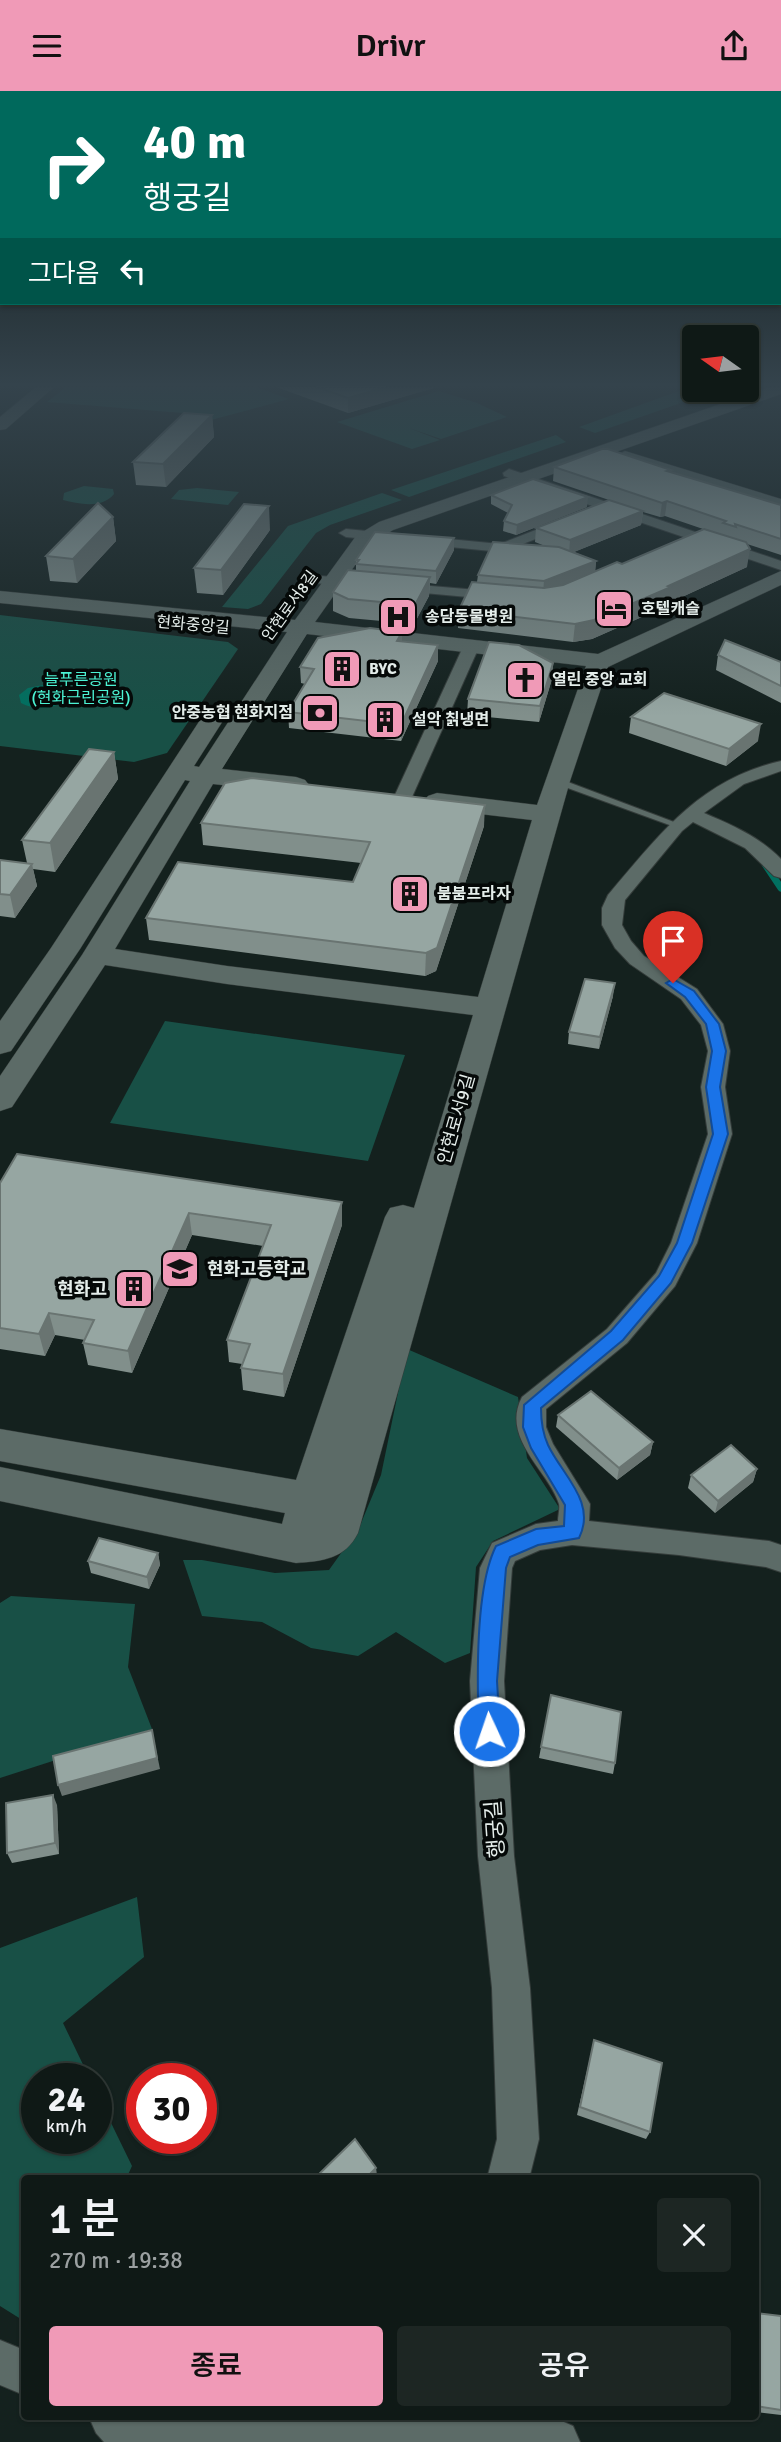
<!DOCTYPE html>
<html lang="ko">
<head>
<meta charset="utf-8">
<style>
	:root { --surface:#0f1916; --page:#1d2623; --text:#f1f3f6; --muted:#9ba0a1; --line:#2f3835; --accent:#f09ab7 }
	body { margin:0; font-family:Signika,"Noto Sans KR",sans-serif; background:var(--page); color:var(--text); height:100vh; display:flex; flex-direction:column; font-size:26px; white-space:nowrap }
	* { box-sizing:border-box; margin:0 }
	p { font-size:23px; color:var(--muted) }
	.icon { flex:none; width:38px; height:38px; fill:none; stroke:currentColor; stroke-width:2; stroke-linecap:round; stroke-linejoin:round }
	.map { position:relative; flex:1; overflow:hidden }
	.drawer { position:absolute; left:21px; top:2084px; width:738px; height:245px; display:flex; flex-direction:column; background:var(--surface); border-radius:7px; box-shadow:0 2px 5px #0004,0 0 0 2px var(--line) }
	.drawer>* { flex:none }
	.guide { position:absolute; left:0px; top:0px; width:782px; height:214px; box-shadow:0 2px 5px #0004,0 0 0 2px var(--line); background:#00695c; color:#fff; overflow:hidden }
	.needle { width:46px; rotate:284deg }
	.fabs { position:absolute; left:682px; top:234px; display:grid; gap:14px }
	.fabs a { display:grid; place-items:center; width:77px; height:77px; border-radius:7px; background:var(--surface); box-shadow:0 2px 5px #0004,0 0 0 2px var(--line); font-size:35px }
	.speed { position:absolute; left:21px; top:1972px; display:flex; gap:14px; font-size:35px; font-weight:700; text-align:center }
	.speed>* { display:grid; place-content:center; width:91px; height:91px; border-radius:50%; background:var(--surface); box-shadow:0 2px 5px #0004,0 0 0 2px var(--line); line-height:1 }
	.speed small { font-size:18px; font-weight:400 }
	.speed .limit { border:10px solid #d22; background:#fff; color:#111 }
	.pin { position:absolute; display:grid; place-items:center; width:60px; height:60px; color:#fff; margin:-72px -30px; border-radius:50% 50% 50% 0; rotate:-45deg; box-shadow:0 0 7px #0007 }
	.pin .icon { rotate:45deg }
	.me { position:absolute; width:77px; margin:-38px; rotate:357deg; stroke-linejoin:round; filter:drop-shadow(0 0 5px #0008) }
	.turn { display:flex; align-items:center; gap:24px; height:147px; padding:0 28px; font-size:32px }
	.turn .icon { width:91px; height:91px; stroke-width:2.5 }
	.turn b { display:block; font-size:49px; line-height:60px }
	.then { display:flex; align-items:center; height:66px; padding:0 28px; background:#0003; gap:14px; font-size:26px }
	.round { display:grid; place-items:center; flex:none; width:74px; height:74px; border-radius:7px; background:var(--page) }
	.overview { display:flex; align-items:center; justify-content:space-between; height:119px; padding:0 28px }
	h1 { font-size:42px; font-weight:600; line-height:52px }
	.button { display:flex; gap:14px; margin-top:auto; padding:14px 28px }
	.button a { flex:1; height:80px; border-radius:7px; background:var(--accent); color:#111; font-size:28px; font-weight:600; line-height:80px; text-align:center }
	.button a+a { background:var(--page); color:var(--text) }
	header { display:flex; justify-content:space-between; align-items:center; height:91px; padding:0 28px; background:var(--accent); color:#111; font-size:32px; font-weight:600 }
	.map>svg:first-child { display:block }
	.green { fill:#185046 }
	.water { fill:#017060 }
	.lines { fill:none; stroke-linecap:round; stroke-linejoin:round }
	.stream { stroke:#017060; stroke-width:7 }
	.lane-casing { stroke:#343c3a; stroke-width:2 }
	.street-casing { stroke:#343c3a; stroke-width:2 }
	.secondary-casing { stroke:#343c3a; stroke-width:1 }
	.lane { fill:#5c6b67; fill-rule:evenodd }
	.street { fill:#5c6b67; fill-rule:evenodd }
	.secondary { fill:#5c6b67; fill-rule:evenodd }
	.wall { fill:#818f8b; fill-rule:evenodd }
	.shaded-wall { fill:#697471 }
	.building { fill:#96a6a2; stroke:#697471; stroke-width:2 }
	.route { fill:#1a73e8; stroke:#114b97; stroke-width:2 }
	.labels { text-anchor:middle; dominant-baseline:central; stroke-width:7; stroke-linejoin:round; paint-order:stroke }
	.far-street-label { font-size:16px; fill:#e4edea; stroke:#050908 }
	.far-poi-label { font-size:16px; font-weight:bold; fill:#e4edea; stroke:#050908; text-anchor:start }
	.far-park-label { font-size:16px; fill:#4cf3d4; stroke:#050908 }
	.street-label { font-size:18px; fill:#e4edea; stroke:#050908 }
	.poi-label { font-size:18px; font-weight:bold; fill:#e4edea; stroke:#050908; text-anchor:start }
	.near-street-label { font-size:21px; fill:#e4edea; stroke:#050908 }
</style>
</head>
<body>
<header><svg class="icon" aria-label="menu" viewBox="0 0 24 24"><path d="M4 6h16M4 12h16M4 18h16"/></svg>Drivr<svg class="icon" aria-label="share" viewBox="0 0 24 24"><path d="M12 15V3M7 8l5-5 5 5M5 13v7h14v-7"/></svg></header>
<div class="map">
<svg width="781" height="2351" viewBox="0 0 781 2351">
	<rect width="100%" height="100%" fill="#14211e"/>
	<g class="green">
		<path d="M66,296h190l33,12 -78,21 -16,-6 -148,-12z"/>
		<path d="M690,296h5v3h23l-123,43 -16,-6z"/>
		<path d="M439,300l38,12 30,14 -66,22 -32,-11 31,12 -28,9 -75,-27z"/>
		<path d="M556,344l10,7 -157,55 -18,-7z"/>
		<path d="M84,395l29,3 1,5c-12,15 -35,10 -51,6l1,-7z"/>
		<path d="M197,397l42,4 -11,13 -57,-6 8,-9z"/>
		<path d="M382,402l20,7 -72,25 -14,8 -55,71 -13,5 -26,-2 66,-81z"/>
		<path d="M0,524l228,27 10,7 -71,104 -33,9 -134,-16z"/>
		<path d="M165,930l240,34 -37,106 -258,-38z"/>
		<path d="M407,1258l111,48 9,61 33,51 -67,32 -17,26 -6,86 -25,10 -49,-31 -38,24 -47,-8 -49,-26 -60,-6 -19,-56h19l73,13 54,-3 30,-42 22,-53z"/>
		<path d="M11,1505l124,8 -7,63 24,62 -152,49v-175z"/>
		<path d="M137,1806l7,60 -81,66 27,56h-53v60h59v-47l36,74 -6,13h-102v142l-24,-15v-358z"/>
	</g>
	<path class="water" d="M43,594h16l10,5v8c-13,11 -33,13 -48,5l-2,-8 9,-7z"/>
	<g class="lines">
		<path class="stream" d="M765,773l16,24"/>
		<defs>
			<path id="lane" d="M554,688h6l122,46 -7,2 -121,-44z"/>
			<g id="street">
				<path d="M509,378l272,92v9l-277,-94 -1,-3z"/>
				<path d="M569,426l7,4 -2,3 -72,28 -156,-15 -7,-4 7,-4 154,15z"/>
				<path d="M308,484l50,4 7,4 -7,4 -55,-5 -2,-3z"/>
				<path d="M396,492l105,9 7,4 -7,4 -110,-10 -2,-3 2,-3z"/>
				<path d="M471,551l8,5 -67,150 -9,5 -6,-1 -3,-4 69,-150z"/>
				<path d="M781,670v10l-37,13 -40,29c28,12 56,24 77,46v19l-7,-2 -29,-28 -52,-26 -11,9 -57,69 -3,25 9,16 13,15 53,33 26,35 7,27 -5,36 7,47 -35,109 -22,43 -48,57 -81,66v18l7,17 37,60 -1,17 180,20 12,4v27l-15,-5 -87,-12 -107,-10 -32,5 -25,11 -3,7 -8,113 10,175 16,132 9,151 -10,40h-42l10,-40 -5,-151 -14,-132 -8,-175 10,-113 12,-25 44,-19 22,-3c0,-5 2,-12 1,-17 -10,-33 -59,-66 -37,-107l85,-68 49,-56 15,-30 37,-109 -7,-47 7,-36 -7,-26 -20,-26 -51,-35 -15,-16 -13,-23v-17l6,-13c51,-60 92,-116 173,-134z"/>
				<path d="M0,2249l24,10v45l-24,-10z"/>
				<path d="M89,2326h433l35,2 16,7 7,16h-476l-8,-9z"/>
			</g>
			<g id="secondary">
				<path d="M36,296h18l-48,42 -6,1v-13z"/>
				<path d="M770,296h11v7l-388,136 -23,14 -55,78 283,32 183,-83v14l-173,82 -38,114 -212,752c-13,26 -35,28 -62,30l-296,-62v-34l282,57 3,-11 -285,-52v-32l296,51 89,-263 5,-9 13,-3 11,3 59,-193 -246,-31 -122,-19 -93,142 -12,4v-35l82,-121 108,-174 -5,-1 -105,169 -69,102 -11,3v-33l51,-73 155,-237h16l4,5 -32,50 5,1 88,-135 -287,-29v-12l295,29 61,-84 23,-14zM307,543l279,32 -49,139 -100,-12 -9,3 -4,5 4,5 9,3 95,11 -54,177 -251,-31 -112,-17 98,-165 83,9 9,-3 4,-5 -4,-5 -9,-3 -74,-8z"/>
				<path d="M625,360l156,48v12l-162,-51 -3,-4z"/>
			</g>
		</defs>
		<use href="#lane" class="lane-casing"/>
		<use href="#street" class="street-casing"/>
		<use href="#secondary" class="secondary-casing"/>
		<use href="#lane" class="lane"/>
		<use href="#street" class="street"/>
		<use href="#secondary" class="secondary"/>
	</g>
	<g class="wall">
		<path d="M276,296h161l-89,26z"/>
		<path d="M212,324l2,22 -48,50 -30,-2 -3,-23z"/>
		<path d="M554,376l117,5 110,33v50l-34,-11v23l-78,36v2l-77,34 -19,3 -115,-14 1,-18 18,-28 1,-7 67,-29 -10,-4 1,-14 73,-28 -56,-19zM643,421l17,5 5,-1 38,13 -81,35 -27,8 1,-11 -22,-9 67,-27z"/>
		<path d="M491,404l96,12 -71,28 -13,-4 1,-10 4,-8 -17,-9z"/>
		<path d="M113,426l3,24 -39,42 -27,-2 -4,-25z"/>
		<path d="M270,439l-47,65 -26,-2 -3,-25z"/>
		<path d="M454,447v12l-18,34 -6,-1 -1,13 -15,28 -65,-6 -16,-7v-19l23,-21v-11z"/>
		<path d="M402,541v10l36,19 -37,80 -112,-13 -1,-16 17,-28 -4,-1 -1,-16z"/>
		<path d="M718,564l63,7v41l-65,-33z"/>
		<path d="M553,572l-1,16 -13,43 -72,-7 1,-16z"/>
		<path d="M631,626l127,24 -32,25 -97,-33z"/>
		<path d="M114,661l4,27 -63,93 -22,-3 4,17 -22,32 -15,-2v-56l27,3 -5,-23z"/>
		<path d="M201,732l283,3 -48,145 -11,5 -276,-36 -3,-22 207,-36 8,-19 -158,-18z"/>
		<path d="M613,905l-14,53 -31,-5 1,-12z"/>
		<path d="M0,1092l342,42 -58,172 -41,-7 -2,-22 1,-4 -13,-2 -2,-22 36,-94 -71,-11 -60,138 -44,-8 -5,-22 2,-3 -30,-5 -10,21 -45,-7z"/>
		<path d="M558,1324l95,27 -3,13 -33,25 -61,-53z"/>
		<path d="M757,1378l-4,13 -38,31 -27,-25 3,-13z"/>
		<path d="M158,1462l2,12 -11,24 -58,-16 -3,-12z"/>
		<path d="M551,1604l64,68 -2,11 -74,-16z"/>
		<path d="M57,1714l2,49 -47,9 -5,-10z"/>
		<path d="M594,1949l56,92 -4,7 -69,-24z"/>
		<path d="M756,2222l25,3v99l-25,-3z"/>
	</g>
	<g class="shaded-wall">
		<path d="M386,296h51l-89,26v-15z"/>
		<path d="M212,324l2,22 -48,50 -3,-23z"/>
		<path d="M588,406l-1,10 -71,28 1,-10z"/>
		<path d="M667,410l-2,15 -5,1 2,-14z"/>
		<path d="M269,415l1,24 -47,65 -2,-25z"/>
		<path d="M643,420l-2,14 -72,29 1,-14z"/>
		<path d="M113,426l3,24 -39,42 -4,-24z"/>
		<path d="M454,447v12l-18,34v-13z"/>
		<path d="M750,458l-3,18 -78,36v2l-77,34 -19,3 2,-18 93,-38z"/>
		<path d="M596,470l-1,12 -52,20 1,-12z"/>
		<path d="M430,486l-1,19 -15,28 1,-19z"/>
		<path d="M402,541v16l-5,-7z"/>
		<path d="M438,554v16l-37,80v-16z"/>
		<path d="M553,572l-1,16 -13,43 1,-16z"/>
		<path d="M761,633l-3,17 -32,25 3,-17z"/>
		<path d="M114,661l4,27 -63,93 -5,-29z"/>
		<path d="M485,714l-1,21 -48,145 -11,5 1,-23z"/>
		<path d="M32,773l5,22 -22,32 -5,-23z"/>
		<path d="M615,892l-2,13 -14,53 1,-12z"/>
		<path d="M342,1111v23l-58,172 -1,-23z"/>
		<path d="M189,1122l3,22 -60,138 -4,-22z"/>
		<path d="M49,1222l6,22 -10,21 -6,-22z"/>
		<path d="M653,1351l-3,13 -33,25 2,-12z"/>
		<path d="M757,1378l-4,13 -38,31 3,-12z"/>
		<path d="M158,1462l2,12 -11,24 -2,-12z"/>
		<path d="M152,1639l8,39 -98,27 -4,-11z"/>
		<path d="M53,1704l4,10 2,49 -4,-11z"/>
		<path d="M376,2077l1,7 -4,4h-8z"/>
	</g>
	<g class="building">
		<path d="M317,296h69l-38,11z"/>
		<path d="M184,322l28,2 -49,49 -30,-2z"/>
		<path d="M602,358h6l63,21 -4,1 114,34v34l-46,-15 1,3 -13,-4 3,-2 -59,-20 -5,2 -108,-36z"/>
		<path d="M533,388l55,18 -71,28 -13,-4 8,-16 -21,-10z"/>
		<path d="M609,409l34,11 -73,29 -34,-12z"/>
		<path d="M98,412l15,14 -40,42 -27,-3z"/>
		<path d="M244,413l25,2 -48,64 -27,-2z"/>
		<path d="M704,438l42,13 4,7 -82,37 3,1 -77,33 -19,4 -116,-14 13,-28 72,6 19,-3 54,-23 5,2z"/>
		<path d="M375,441l79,6 -18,33 -80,-7 3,-4h-3z"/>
		<path d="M493,451l66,5 37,14 -52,20 -66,-6z"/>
		<path d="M348,479l82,7 -15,28 -67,-6 -15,-7z"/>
		<path d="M370,537l32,4 -5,9 41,4 -37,80 -113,-13 26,-43 -14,-2 18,-29z"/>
		<path d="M725,549l56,22v24l-63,-31z"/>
		<path d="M489,551l30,3 34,18 -13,43 -72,-7z"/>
		<path d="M664,602l97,31 -32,25 -98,-32z"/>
		<path d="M89,658l25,3 -64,91 -28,-3z"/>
		<path d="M252,687l233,27 -48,143 -11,5 -280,-35 32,-56 175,20 17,-40 -169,-19 24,-40z"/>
		<path d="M0,769l32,4 -22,31 -10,-1z"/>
		<path d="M585,888l30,4 -15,54 -31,-5z"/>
		<path d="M17,1063l325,48 -59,172 -42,-6 9,-24 -23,-4 44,-115 -82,-12 -61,138 -45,-8 11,-23 -45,-7 -10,21 -39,-6v-145z"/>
		<path d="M591,1300l62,51 -34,26 -61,-53z"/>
		<path d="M731,1354l26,24 -39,32 -27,-26z"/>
		<path d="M99,1447l59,15 -11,24 -59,-16z"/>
		<path d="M551,1604l70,17 -6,51 -74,-16z"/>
		<path d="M152,1639l5,28 -99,27 -5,-29z"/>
		<path d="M53,1704l2,48 -48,10 -1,-50z"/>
		<path d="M594,1949l68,23 -12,69 -70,-25z"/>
		<path d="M355,2048l21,29 -11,11h-51z"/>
		<path d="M756,2222l25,3v94l-25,-4z"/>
	</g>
	<linearGradient id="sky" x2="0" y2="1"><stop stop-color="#0b1210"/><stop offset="0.47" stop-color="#34434c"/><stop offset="1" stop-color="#34434c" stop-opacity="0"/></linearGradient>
	<rect width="781" height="625" fill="url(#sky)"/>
	<path class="route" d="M673,888l21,12 25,33 7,27 -6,36 8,47 -36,109 -21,40 -48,57 -82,68c0,13 1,24 7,37 14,30 49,57 31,93l-41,7 -28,12 -4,11 -9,113 3,50 -3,7 -8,2 -7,-2 -3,-7c-2,-48 -4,-143 17,-185l40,-17 28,-3 1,-21 -34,-57 -8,-21 1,-22 87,-74 48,-55 18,-33 36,-109 -7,-47 6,-36 -6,-27 -21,-27 -19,-14z"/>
	<defs>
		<symbol id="hotel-square" viewBox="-11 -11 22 22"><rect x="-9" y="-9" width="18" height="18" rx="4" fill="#f09ab7" stroke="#050908"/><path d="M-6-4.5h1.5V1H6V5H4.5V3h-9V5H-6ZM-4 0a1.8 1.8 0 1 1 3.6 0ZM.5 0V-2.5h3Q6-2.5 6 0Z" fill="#111"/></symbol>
		<symbol id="hospital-square" viewBox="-11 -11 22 22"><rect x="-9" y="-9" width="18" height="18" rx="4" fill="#f09ab7" stroke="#050908"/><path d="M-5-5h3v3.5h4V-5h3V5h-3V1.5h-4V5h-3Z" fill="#111"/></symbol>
		<symbol id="building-square" viewBox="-11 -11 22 22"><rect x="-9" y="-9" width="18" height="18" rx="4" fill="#f09ab7" stroke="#050908"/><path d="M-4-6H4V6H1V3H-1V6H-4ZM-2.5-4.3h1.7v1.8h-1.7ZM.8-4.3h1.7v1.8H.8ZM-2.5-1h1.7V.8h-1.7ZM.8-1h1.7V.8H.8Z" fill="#111"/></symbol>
		<symbol id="church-square" viewBox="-11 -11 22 22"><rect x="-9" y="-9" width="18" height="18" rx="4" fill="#f09ab7" stroke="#050908"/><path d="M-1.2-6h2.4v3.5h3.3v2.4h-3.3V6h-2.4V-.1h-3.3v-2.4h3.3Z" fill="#111"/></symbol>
		<symbol id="bank-square" viewBox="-11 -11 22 22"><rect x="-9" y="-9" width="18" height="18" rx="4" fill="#f09ab7" stroke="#050908"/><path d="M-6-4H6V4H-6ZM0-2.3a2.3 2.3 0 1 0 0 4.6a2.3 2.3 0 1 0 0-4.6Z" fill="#111"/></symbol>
		<symbol id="school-square" viewBox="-11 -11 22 22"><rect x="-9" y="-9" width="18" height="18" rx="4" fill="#f09ab7" stroke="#050908"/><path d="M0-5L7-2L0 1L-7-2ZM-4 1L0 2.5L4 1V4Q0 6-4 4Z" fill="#111"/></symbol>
	</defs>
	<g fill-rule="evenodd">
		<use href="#hotel-square" x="592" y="496" width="44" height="44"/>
		<use href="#hospital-square" x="376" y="504" width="44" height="44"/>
		<use href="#building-square" x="320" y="556" width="44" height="44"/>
		<use href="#church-square" x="503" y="567" width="44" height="44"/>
		<use href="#bank-square" x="298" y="600" width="44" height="44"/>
		<use href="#building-square" x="363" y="607" width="44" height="44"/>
		<use href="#building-square" x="388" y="781" width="44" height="44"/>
		<use href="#school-square" x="158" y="1156" width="44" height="44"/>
		<use href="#building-square" x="112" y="1176" width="44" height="44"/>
	</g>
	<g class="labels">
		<g class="far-street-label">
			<text transform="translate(290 515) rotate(-54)">안현로서8길</text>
			<text transform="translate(193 534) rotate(5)">현화중앙길</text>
		</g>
		<g class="far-poi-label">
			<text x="641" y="518">호텔캐슬</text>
			<text x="425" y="526">송담동물병원</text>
			<text x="369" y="578">BYC</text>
			<text x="552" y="589">열린 중앙 교회</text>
			<text x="293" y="622" text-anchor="end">안중농협 현화지점</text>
			<text x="412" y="629">설악 칡냉면</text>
			<text x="437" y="803">붐붐프라자</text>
		</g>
		<g class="far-park-label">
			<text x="81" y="589">늘푸른공원<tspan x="81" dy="18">(현화근린공원)</tspan></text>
		</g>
		<g class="street-label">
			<text transform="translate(456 1028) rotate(-74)">안현로서9길</text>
		</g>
		<g class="poi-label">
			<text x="207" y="1178">현화고등학교</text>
			<text x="107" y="1198" text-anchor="end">현화고</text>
		</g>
		<g class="near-street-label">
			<text transform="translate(495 1738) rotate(-94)">행궁길</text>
		</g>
	</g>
</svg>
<div class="fabs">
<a><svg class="needle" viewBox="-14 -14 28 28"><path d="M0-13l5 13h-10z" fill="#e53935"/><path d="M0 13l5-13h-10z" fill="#9ba0a1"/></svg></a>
</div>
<div class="speed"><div>24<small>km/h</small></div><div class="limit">30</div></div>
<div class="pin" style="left:673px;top:892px;background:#d93025"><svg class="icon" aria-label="arrive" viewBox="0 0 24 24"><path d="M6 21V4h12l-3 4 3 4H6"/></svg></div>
<svg class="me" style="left:489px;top:1640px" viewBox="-20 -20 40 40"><circle r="17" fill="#1a73e8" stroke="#fff" stroke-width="3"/><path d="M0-11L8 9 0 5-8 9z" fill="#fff"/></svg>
<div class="guide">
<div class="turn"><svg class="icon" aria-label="right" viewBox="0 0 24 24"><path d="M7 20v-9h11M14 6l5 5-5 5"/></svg><div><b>40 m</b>행궁길</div></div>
<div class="then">그다음<svg class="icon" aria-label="left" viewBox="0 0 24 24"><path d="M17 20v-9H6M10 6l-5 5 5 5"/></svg></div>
</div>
<section class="drawer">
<div class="overview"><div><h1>1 분</h1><p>270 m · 19:38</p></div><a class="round"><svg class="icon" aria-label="close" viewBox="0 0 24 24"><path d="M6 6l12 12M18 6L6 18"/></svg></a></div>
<div class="button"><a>종료</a><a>공유</a></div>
</section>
</div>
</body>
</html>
